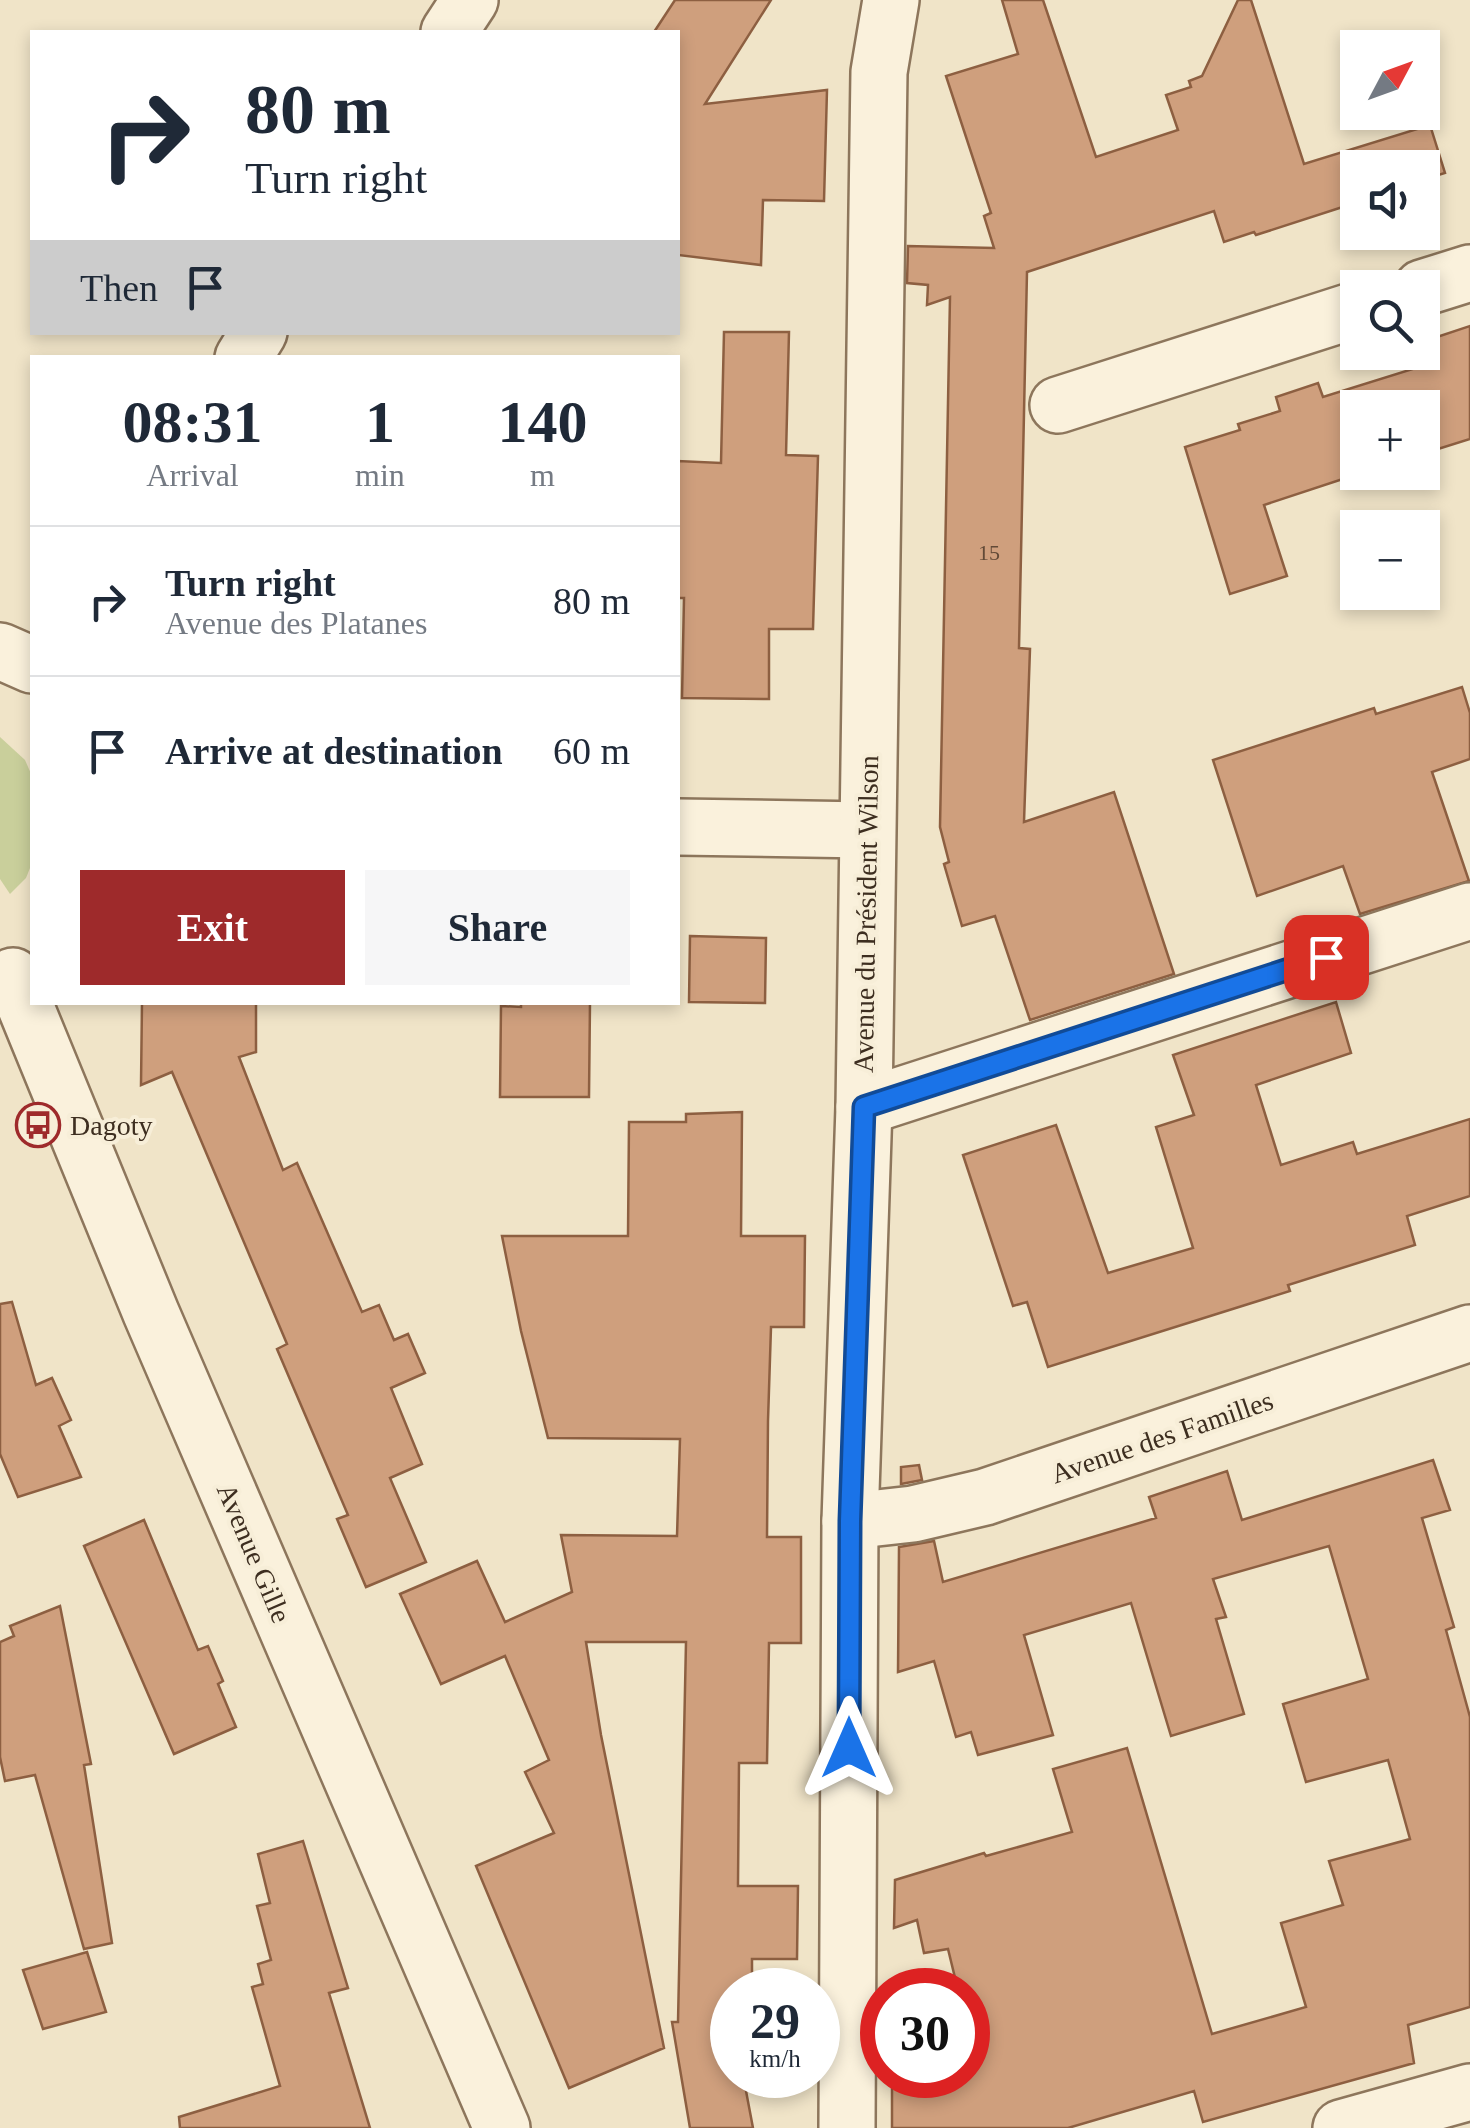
<!DOCTYPE html>
<html lang="en">
<head>
<meta charset="utf-8">
<style>
	:root { --surface:#fff; --page:#f6f6f7; --text:#1f2937; --muted:#747a83; --line:#e0e1e3; --accent:#9e2a2b }
	body { margin:0; font-family:Georgia,serif; background:var(--page); color:var(--text); height:100vh; display:flex; flex-direction:column; font-size:38px; white-space:nowrap }
	* { box-sizing:border-box; margin:0 }
	p { font-size:32px; color:var(--muted) }
	.icon { flex:none; width:55px; height:55px; fill:none; stroke:currentColor; stroke-width:2; stroke-linecap:round; stroke-linejoin:round }
	.map { position:relative; flex:1; overflow:hidden }
	.sheet { position:absolute; left:30px; top:355px; width:650px; height:650px; display:flex; flex-direction:column; background:var(--surface); border-radius:0px; box-shadow:0 5px 15px #0003 }
	.sheet>* { flex:none }
	.top-card { position:absolute; left:30px; top:30px; width:650px; height:305px; border-radius:0px; box-shadow:0 5px 15px #0003; background:#fff; color:var(--text); overflow:hidden }
	.needle { width:65px; rotate:49deg }
	.tools { position:absolute; left:1340px; top:30px; display:grid; gap:20px }
	.tools a { display:grid; place-items:center; width:100px; height:100px; border-radius:0px; background:var(--surface); box-shadow:0 5px 15px #0003; font-size:50px }
	.speed { position:absolute; left:710px; top:1968px; display:flex; gap:20px; font-size:50px; font-weight:700; text-align:center }
	.speed>* { display:grid; place-content:center; width:130px; height:130px; border-radius:50%; background:var(--surface); box-shadow:0 5px 15px #0003; line-height:1 }
	.speed small { font-size:25px; font-weight:400 }
	.speed .limit { border:15px solid #d22; background:#fff; color:#111 }
	.pin { position:absolute; display:grid; place-items:center; width:85px; height:85px; color:#fff; margin:-42px; border-radius:20px; box-shadow:0 5px 15px #0006 }
	.me { position:absolute; width:110px; margin:-55px; rotate:0deg; stroke-linejoin:round; filter:drop-shadow(0 0 8px #0008) }
	.turn { display:flex; align-items:center; gap:35px; height:210px; padding:0 50px; font-size:45px }
	.turn .icon { width:130px; height:130px; stroke-width:2.5 }
	.turn b { display:block; font-size:70px; line-height:85px }
	.then { display:flex; align-items:center; height:95px; padding:0 50px; background:#0003; gap:20px; font-size:38px }
	.eta { display:flex; justify-content:space-evenly; align-items:center; height:170px; text-align:center }
	.eta b { font-size:60px; font-weight:700; line-height:70px }
	.primary-button { display:flex; gap:20px; margin-top:auto; padding:20px 50px }
	.primary-button a { flex:1; height:115px; border-radius:0px; background:var(--accent); color:#fff; font-size:40px; font-weight:700; line-height:115px; text-align:center }
	.primary-button a+a { background:var(--page); color:var(--text) }
	ul { padding:0; list-style:none }
	li { display:flex; align-items:center; gap:30px; height:150px; padding:0 50px; border-top:2px solid var(--line) }
	li div { flex:1 }
	li b { display:block; font-size:38px }
	li em { font-style:normal }
	.map>svg:first-child { display:block }
	.green { fill:#c9cf9b }
	.building { fill:#cf9f7d; stroke:#8d5f41; stroke-width:2.5 }
	.lines { fill:none; stroke-linecap:round; stroke-linejoin:round }
	.minor-casing { stroke:#8d765c; stroke-width:60 }
	.minor { stroke:#faf1dc; stroke-width:55 }
	.route-casing { stroke:#114b97; stroke-width:25 }
	.route { stroke:#1a73e8; stroke-width:18 }
	.labels { text-anchor:middle; dominant-baseline:central; stroke-width:8; stroke-linejoin:round; paint-order:stroke }
	.number-label { font-size:22px; fill:#624a37 }
	.street-label { font-size:28px; fill:#3d2e20; stroke:#f7eed8 }
	.poi-label { font-size:28px; fill:#3d2e20; stroke:#f7eed8; text-anchor:start }
</style>
</head>
<body>
<div class="map">
<svg width="1470" height="2128" viewBox="0 0 1470 2128">
	<rect width="100%" height="100%" fill="#f0e4c8"/>
	<path class="green" d="M0,737l25,23 7,16v87l-6,15 -16,16 -10,-15z"/>
	<g class="building">
		<path d="M675,0h96l-66,104 122,-14 -3,111 -61,-1 -2,65 -83,-10v-223h-24z"/>
		<path d="M1002,0h41l53,157 82,-27 -12,-35 25,-8 -2,-6 13,-5 36,-76h13l53,164 126,-39 15,48 -23,7v-12h-64v34l-102,33 -2,-3 -30,10 -10,-31 -187,61 -8,376 11,1 -6,173 90,-30 60,182 -144,46 -35,-104 -33,10 -18,-62 5,-2 -9,-35 10,-530 -23,8 1,-20 -21,-2 1,-37 86,2 -10,-32 7,-3 -45,-137 72,-22z"/>
		<path d="M1470,326v113l-48,15v-46h-64v64h6l-100,33 23,71 -57,18 -45,-147 55,-17 -2,-6 42,-13 -4,-14 42,-14 5,14 93,-29 -5,-16h11v-10z"/>
		<path d="M724,332h65l-3,123 32,1 -5,173h-44v70l-87,-1 2,-100h-6v-137l43,2z"/>
		<path d="M1462,687l8,26v46l-38,13 37,109 -109,33 -17,-48 -86,30 -44,-136 161,-52 2,6z"/>
		<path d="M690,936l76,2 -1,65 -76,-1z"/>
		<path d="M142,1002h114v50l-17,5 44,113 14,-7 65,149 17,-7 15,35 14,-6 17,39 -34,15 31,76 -32,14 36,84 -60,25 -29,-68 11,-4 -71,-166 10,-5 -115,-272 -31,13z"/>
		<path d="M521,1002h69l-1,95h-89l1,-91 20,1z"/>
		<path d="M1336,1002l15,51 -95,32 25,80 72,-23 4,12 113,-35v77l-63,20 8,29 -127,40 2,6 -242,76 -21,-65 -14,4 -50,-151 93,-30 52,148 85,-25 -37,-121 38,-12 -21,-60z"/>
		<path d="M742,1112l-1,124h64l-1,91h-33l-3,94 -1,116h34v106h-32l-2,120h-28l-1,123h60l-1,73h-45v31h-20v85h11l10,53h-63l-18,-106h6l8,-380h-100l15,93 63,313 -95,40 -93,-222 78,-33 -29,-61 24,-12 -44,-104 -64,28 -41,-90 77,-33 28,61 67,-30 -11,-57 116,1 3,-97 -132,-1 -27,-107 -19,-95h126l1,-114h57v-8z"/>
		<path d="M12,1302l24,83 16,-7 19,42 -12,6 22,51 -63,20 -18,-43v-150z"/>
		<path d="M1433,1460l17,50 -28,8 32,109 -8,3 24,87v290l-62,18 6,38 -211,59 -9,-31 -126,37h-176v-53h76v-85h-10l-10,-41 -24,4 -7,-33 -23,8 1,-48 89,-27 2,3 86,-24 -19,-63 74,-21 85,286 94,-27 -25,-84 62,-18 -14,-44 81,-22 -22,-79 -82,22 -23,-78 85,-25 -39,-133 -116,33 13,38 -10,2 28,95 -73,22 -40,-133 -107,32 29,100 -75,20 -7,-23 -15,5 -22,-76 -36,11 1,-125 35,-6 9,41 213,-64 -7,-21 78,-26 15,49z"/>
		<path d="M919,1465l3,15 -21,4v-17z"/>
		<path d="M144,1520l54,130 10,-4 15,35 -5,3 18,43 -62,27 -90,-208z"/>
		<path d="M60,1606l31,158 -7,1 28,178 -28,6 -49,-174 -30,6 -5,-24v-115l14,-6 -4,-10z"/>
		<path d="M303,1841l45,147 -19,5 41,135h-190l-1,-11 101,-31 -28,-99 11,-3 -5,-20 13,-4 -14,-54 13,-3 -12,-49z"/>
		<path d="M87,1952l19,60 -63,17 -20,-59z"/>
	</g>
	<g class="lines">
		<defs>
			<g id="minor">
				<path d="M449,32l21,-32"/>
				<path d="M1422,288l48,-15"/>
				<path d="M243,358l16,-26"/>
				<path d="M1058,405l300,-96"/>
				<path d="M0,651l32,14"/>
				<path d="M678,827l189,3"/>
				<path d="M13,976l138,337 351,815"/>
				<path d="M864,1107l606,-196"/>
				<path d="M850,1521l63,-7 72,-17 485,-164"/>
				<path d="M847,2128l3,-607 14,-414 15,-1035 12,-72"/>
				<path d="M1341,2128l129,-36"/>
			</g>
		</defs>
		<use href="#minor" class="minor-casing"/>
		<use href="#minor" class="minor"/>
	</g>
	<g class="lines">
		<defs>
			<path id="route" d="M849,1748l1,-227 14,-414 462,-150"/>
		</defs>
		<use href="#route" class="route-casing"/>
		<use href="#route" class="route"/>
	</g>
	<defs>
		<symbol id="bus-ring" viewBox="-11 -11 22 22"><circle r="9.5" fill="#f7eed8" stroke="#9e2a2b" stroke-width="1.5"/><path d="M-5-6H5V4H4V6H2V4H-2V6H-4V4H-5ZM-3.5-4V0h7V-4ZM-3.5 1.2v1.5H-2V1.2ZM2 1.2v1.5H3.5V1.2Z" fill="#9e2a2b"/></symbol>
	</defs>
	<g fill-rule="evenodd">
		<use href="#bus-ring" x="13" y="1100" width="50" height="50"/>
	</g>
	<g class="labels">
		<g class="number-label">
			<text x="989" y="552">15</text>
		</g>
		<g class="street-label">
			<text transform="translate(866 914) rotate(-89)">Avenue du Président Wilson</text>
			<text transform="translate(1162 1437) rotate(-19)">Avenue des Familles</text>
			<text transform="translate(254 1553) rotate(67)">Avenue Gille</text>
		</g>
		<g class="poi-label">
			<text x="70" y="1125">Dagoty</text>
		</g>
	</g>
</svg>
<div class="tools">
<a><svg class="needle" viewBox="-14 -14 28 28"><path d="M0-13l5 13h-10z" fill="#e53935"/><path d="M0 13l5-13h-10z" fill="#747a83"/></svg></a>
<a><svg class="icon" aria-label="sound" viewBox="0 0 24 24"><path d="M4 9h4l5-4v14l-5-4H4zM17 9q2 3 0 6"/></svg></a>
<a><svg class="icon" aria-label="search" viewBox="0 0 24 24"><circle cx="10" cy="10" r="6"/><path d="M15 15l6 6"/></svg></a>
<a>+</a>
<a>−</a>
</div>
<div class="speed"><div>29<small>km/h</small></div><div class="limit">30</div></div>
<div class="pin" style="left:1326px;top:957px;background:#d93025"><svg class="icon" aria-label="arrive" viewBox="0 0 24 24"><path d="M6 21V4h12l-3 4 3 4H6"/></svg></div>
<svg class="me" style="left:849px;top:1748px" viewBox="-20 -20 40 40"><path d="M0-17L14 15 0 8-14 15z" fill="#1a73e8" stroke="#fff" stroke-width="4"/></svg>
<div class="top-card">
<div class="turn"><svg class="icon" aria-label="right" viewBox="0 0 24 24"><path d="M7 20v-9h11M14 6l5 5-5 5"/></svg><div><b>80 m</b>Turn right</div></div>
<div class="then">Then<svg class="icon" aria-label="arrive" viewBox="0 0 24 24"><path d="M6 21V4h12l-3 4 3 4H6"/></svg></div>
</div>
<section class="sheet">
<div class="eta">
<div><b>08:31</b><p>Arrival</p></div>
<div><b>1</b><p>min</p></div>
<div><b>140</b><p>m</p></div>
</div>
<ul>
<li><svg class="icon" aria-label="right" viewBox="0 0 24 24"><path d="M7 20v-9h11M14 6l5 5-5 5"/></svg><div><b>Turn right</b><p>Avenue des Platanes</p></div><em>80 m</em></li>
<li><svg class="icon" aria-label="arrive" viewBox="0 0 24 24"><path d="M6 21V4h12l-3 4 3 4H6"/></svg><div><b>Arrive at destination</b></div><em>60 m</em></li>
</ul>
<div class="primary-button"><a>Exit</a><a>Share</a></div>
</section>
</div>
</body>
</html>
